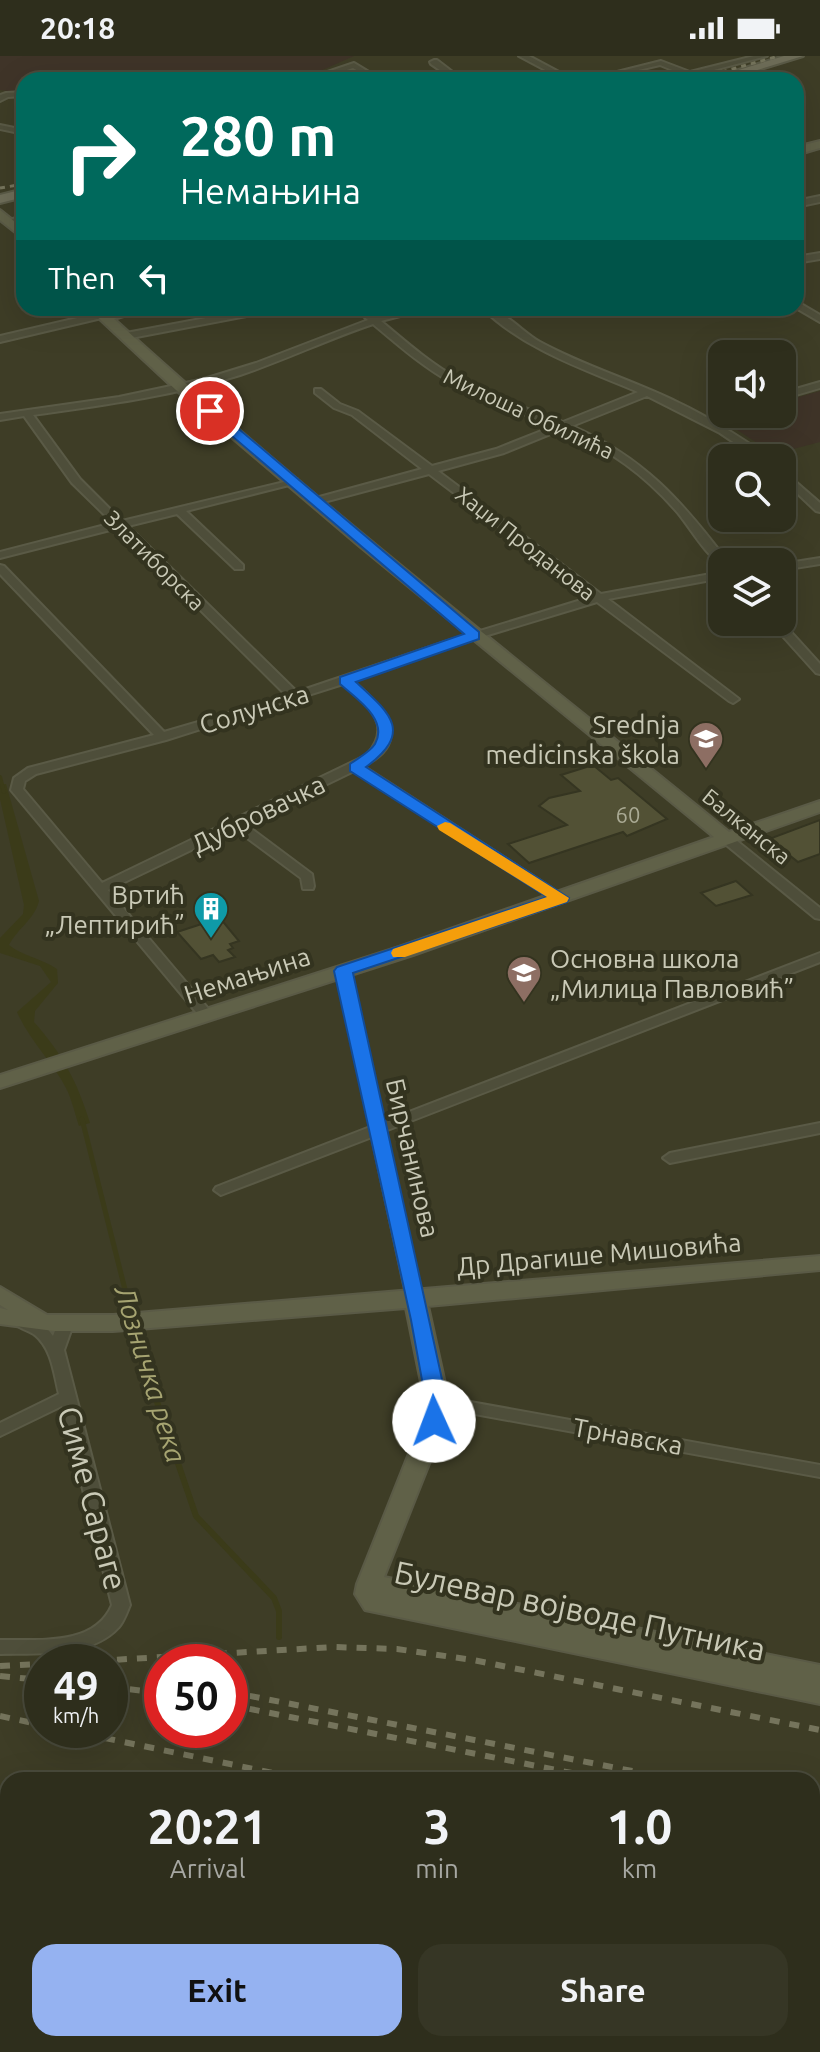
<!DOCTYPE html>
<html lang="en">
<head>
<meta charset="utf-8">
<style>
	:root { --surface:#2e2e1c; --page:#363625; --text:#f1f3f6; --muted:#a7a8a3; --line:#494a3b; --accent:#95b2f1 }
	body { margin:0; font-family:Ubuntu,sans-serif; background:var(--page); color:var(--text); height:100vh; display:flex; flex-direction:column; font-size:30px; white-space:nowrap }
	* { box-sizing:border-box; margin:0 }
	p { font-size:26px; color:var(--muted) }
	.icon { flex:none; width:44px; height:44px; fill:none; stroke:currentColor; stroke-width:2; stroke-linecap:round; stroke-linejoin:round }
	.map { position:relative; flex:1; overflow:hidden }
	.side { position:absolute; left:0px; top:1716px; width:820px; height:280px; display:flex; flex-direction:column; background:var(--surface); border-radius:24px 24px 0 0; box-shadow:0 8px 32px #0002,0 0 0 2px var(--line) }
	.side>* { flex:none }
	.top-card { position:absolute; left:16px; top:16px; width:788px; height:244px; border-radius:24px; box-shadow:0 8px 32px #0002,0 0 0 2px var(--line); background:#00695c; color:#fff; overflow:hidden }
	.controls { position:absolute; left:708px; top:284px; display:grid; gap:16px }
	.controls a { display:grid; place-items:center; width:88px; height:88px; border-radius:16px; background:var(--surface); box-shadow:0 8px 32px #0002,0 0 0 2px var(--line); font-size:40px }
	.speed { position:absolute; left:24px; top:1588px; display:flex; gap:16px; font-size:40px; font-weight:700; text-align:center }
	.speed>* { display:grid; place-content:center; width:104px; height:104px; border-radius:50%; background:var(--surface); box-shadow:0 8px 32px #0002,0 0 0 2px var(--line); line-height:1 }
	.speed small { font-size:20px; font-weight:400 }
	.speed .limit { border:12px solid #d22; background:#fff; color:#111 }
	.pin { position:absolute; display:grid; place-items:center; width:68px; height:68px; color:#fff; margin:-34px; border:4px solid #fff; border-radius:50%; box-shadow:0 2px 8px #0007 }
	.me { position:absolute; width:88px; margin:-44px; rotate:358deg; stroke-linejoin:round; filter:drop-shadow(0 0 6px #0008) }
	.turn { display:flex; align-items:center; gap:28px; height:168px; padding:0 32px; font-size:36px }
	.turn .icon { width:104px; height:104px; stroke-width:2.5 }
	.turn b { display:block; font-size:56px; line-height:68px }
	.then { display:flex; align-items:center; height:76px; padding:0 32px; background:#0003; gap:16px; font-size:30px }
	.eta { display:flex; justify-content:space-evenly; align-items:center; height:136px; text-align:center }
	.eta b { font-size:48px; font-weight:700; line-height:56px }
	.action { display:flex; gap:16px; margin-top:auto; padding:16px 32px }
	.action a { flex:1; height:92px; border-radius:24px; background:var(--accent); color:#111; font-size:32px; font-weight:700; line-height:92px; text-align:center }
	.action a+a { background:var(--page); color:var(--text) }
	.status { display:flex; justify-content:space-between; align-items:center; height:56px; padding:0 40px; background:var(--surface); direction:ltr }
	.status svg { height:22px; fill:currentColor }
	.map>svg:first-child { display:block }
	.green { fill:#3f3428 }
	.water { fill:#3b3b19 }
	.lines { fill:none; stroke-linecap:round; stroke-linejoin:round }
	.stream-far2 { stroke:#3b3b19; stroke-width:4 }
	.stream-far1 { stroke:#3b3b19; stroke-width:5 }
	.stream { stroke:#3b3b19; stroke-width:6 }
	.building { fill:#525135; stroke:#353521; stroke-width:2 }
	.street-casing { stroke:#5a5a46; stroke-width:4 }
	.secondary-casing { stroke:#5a5a46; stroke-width:4 }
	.primary-casing { stroke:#5a5a46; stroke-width:4 }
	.street { fill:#4e4e3a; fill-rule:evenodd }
	.secondary { fill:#606148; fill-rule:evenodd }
	.primary { fill:#6e6d58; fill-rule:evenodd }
	.rail-far1 { stroke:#75745c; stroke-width:3; stroke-dasharray:5 5; stroke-linecap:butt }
	.rail { stroke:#75745c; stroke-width:6; stroke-dasharray:10 10; stroke-linecap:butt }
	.route { fill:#1a73e8; stroke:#114b97; stroke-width:2 }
	.slow { fill:#f59e0b }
	.labels { text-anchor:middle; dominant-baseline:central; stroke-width:8; stroke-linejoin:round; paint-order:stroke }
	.far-street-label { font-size:22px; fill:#c9c9b6; stroke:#33331f }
	.number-label { font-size:22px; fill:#aaaa94 }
	.street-label { font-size:26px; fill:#c9c9b6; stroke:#33331f }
	.poi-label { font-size:26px; fill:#c9c9b6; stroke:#33331f; text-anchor:end }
	.water-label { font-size:28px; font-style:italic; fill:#a6a471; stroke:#33331f }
	.near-street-label { font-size:32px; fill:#c9c9b6; stroke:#33331f }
</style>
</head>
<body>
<div class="status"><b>20:18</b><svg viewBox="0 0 49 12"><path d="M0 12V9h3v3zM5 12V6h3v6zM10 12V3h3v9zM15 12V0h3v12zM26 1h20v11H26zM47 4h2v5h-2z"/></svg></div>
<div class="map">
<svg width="820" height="1996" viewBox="0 0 820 1996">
	<rect width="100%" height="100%" fill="#3e3d26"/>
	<g class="green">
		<path d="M0,0h354l-54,24h-276v13l-24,-3z"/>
		<path d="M820,335v51l-46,12 -52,-34 21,-6h39v-12z"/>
	</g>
	<path class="water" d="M6,728l33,117c-5,19 -21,27 -30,44 13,11 32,13 48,24l1,14 -23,28 -1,11c29,33 43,59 56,101l-11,3c-4,-12 -7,-26 -13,-38 -14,-27 -37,-48 -49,-76l34,-30 -11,-16 -40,-13v-15l23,-24 1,-9 -24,-106v-14z"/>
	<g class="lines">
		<path class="stream-far2" d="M0,721l4,15"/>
		<path class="stream-far1" d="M82,1063l60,238"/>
		<g class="stream">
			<path d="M141,1299l55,161 78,82 5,13v26"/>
			<path d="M307,1988l4,8"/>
		</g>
	</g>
	<g class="building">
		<path d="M593,709l18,15 7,-2 49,41 -40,17 -4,-4 -94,31 -21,-19 59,-19 -28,-19 10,-8 31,-7 -19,-16z"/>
		<path d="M820,764v34l-22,8 -29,-23z"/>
		<path d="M736,825l16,14 -36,11 -15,-13z"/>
		<path d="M220,862l19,23 -9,3 3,4 -5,2 7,7 -16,5 -6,-7 -12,4 -24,-27z"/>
	</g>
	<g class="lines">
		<defs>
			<g id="street">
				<path d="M519,0h10l45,24h-10z"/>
				<path d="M754,0h13l-91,24h-13l19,-6 -22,-9 -43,10 -4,-2 48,-12 29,11z"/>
				<path d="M434,4h3l26,20h-9l-23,-16 -1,-2z"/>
				<path d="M354,7l28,17h-9l-20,-12 -37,12h-12z"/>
				<path d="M24,36v4l-16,1 -8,4v-6l6,-2z"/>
				<path d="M0,69l24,5v4l-24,-5z"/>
				<path d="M820,140v6l-24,5v-6z"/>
				<path d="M24,160v6l-15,2 -4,-3z"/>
				<path d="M820,197v6l-24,4v-6z"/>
				<path d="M796,245l24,14v7l-24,-14z"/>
				<path d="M354,252h11l11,9 36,-9h19l-50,13c25,21 50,43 79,59 33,18 69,29 103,42l75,-30c-54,-23 -113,-42 -156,-84 21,0 40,24 58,34 44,24 92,38 137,60 32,15 61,34 91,54l1,2h-12l-37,-25 -73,-37 -75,30c71,31 110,75 156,136h-6v3c-17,-11 -31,-36 -44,-52 -33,-38 -69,-64 -115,-84l-59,24 -66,18 163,123 121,-22v6l-114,21 131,100 -6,4 -4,-2 -132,-99 -132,40 -112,39c30,25 62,60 10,85l204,132 -1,3h-10l-202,-130 -109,53 67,50 2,12 -1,3h-10l-2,-11 -66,-49 -127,61 103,122 2,3 -7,4 -5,-1 -190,-228 3,-12 14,-10 126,-33 -154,-161v-9l4,1 160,166 123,-36 -169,-168 -118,30v-6l113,-29 -41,-40 -48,-67 -24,4v-6l119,-17 85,-18 52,-16 112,-43zM373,268c25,21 50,43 79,59 32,19 68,29 102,43l-58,23 -64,17 -74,-55 -18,-7 -19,-15h-6v4l19,15 18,7 70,54 -110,30v4h8l109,-29 162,123 -134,41 -160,54 -169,-166 49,-12 58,55h8v-4l-57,-54 111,-28v-4l-175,42 -42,-42 -47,-64c70,-10 140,-19 207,-40 45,-15 88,-36 133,-51zM343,628c25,22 51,40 24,71l-265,128 -79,-94 2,-8 11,-7 130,-34z"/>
				<path d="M254,253l3,1v4l-131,25 -5,-3 5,-3z"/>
				<path d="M103,256l5,3 -2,2 -106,25v-6z"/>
				<path d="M820,326v6l-38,11v-6z"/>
				<path d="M782,414l38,33v9l-4,-1 -34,-32z"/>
				<path d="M820,502v6l-38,6v-6z"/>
				<path d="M770,566h12l38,42v10l-4,-1z"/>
				<path d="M728,780l4,1 88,71v11l-5,-1 -91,-75 -2,-3 2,-3z"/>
				<path d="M820,897v9l-435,169 38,168 -2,4h-12l-2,-4 -35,-162 -146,56 -5,2 -7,-5 2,-3 154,-60 -34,-156 2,-3h10l2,3 33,151z"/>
				<path d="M820,1067v10l-150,30 -7,-5 7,-5z"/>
				<path d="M21,1261l25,10 7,9 7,-18h12l2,4 -10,28 66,255c-3,7 -6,16 -11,22 -28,31 -82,26 -119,27v-14c38,-1 94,7 112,-35l-50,-199 -62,30v-13l59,-29c-5,-20 -7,-45 -24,-59 -7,-5 -16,-6 -22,-13l2,-4z"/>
				<path d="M437,1340l383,69v12l-389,-71 -2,-4 2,-4z"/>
				<path d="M0,1747l8,4v21l-8,-4z"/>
				<path d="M8,1801v18l-8,3v-18z"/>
				<path d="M8,1979v9h10l-1,8h-17l1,-14z"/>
			</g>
			<g id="secondary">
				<path d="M820,85v7l-24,7v-8z"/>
				<path d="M0,154l24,19v10l-24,-19z"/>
				<path d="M88,252h15l4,4 42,-4 -35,11c197,180 408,344 615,513l91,-31v11l-407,143 -413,133v-13l399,-128 315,-110 -357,-293 -181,-154z"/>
				<path d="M820,1200v14l-392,36 21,96 -3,19 -62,156 436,88v39l-455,-94 -10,-16 2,-10 65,-163 3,-19 -19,-94 -293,23h-59l-54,-7v-16l8,2 -8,-5v-18l47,28h66z"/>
			</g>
			<g id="primary">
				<path d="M784,0h19l-78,24h-19z"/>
				<path d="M24,133v8l-24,6v-8z"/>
			</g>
		</defs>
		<use href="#street" class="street-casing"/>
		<use href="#secondary" class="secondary-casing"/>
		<use href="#primary" class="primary-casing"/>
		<use href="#street" class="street"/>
		<use href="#secondary" class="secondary"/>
		<use href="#primary" class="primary"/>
		<g class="rail-far1">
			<path d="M693,24l86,-24"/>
			<path d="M0,132l24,-4"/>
		</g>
		<g class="rail">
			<path d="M77,1606l257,-15 63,2 76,11 347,70"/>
			<path d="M0,1610l42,-2"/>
			<path d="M0,1620l42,4"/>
			<path d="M110,1631l52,6"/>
			<path d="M230,1636l448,88"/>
			<path d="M230,1649l377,75"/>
			<path d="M0,1660l42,9"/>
			<path d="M66,1674l241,50"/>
			<path d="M812,1750l8,2"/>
			<path d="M812,1765l8,1"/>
			<path d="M812,1829l8,2"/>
		</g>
	</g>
	<path class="route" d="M205,352h9l265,224v7l-123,43c34,31 58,50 10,85l203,131 -2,4 -214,71 94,429 -5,24h-15l-3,-5 2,-19 -15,-82 -77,-349 3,-4 210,-70 -197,-126v-7c8,-6 20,-12 25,-20 14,-25 -20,-46 -35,-60v-7l124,-43 -259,-221z"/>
	<path class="slow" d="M445,766l5,1 119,75 -2,4 -162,55h-12l-2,-4 2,-4 154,-52 -108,-67 -2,-4z"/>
	<defs>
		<symbol id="school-pin" viewBox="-11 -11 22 30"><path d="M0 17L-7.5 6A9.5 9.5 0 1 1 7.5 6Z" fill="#8d6e63" stroke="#33331f"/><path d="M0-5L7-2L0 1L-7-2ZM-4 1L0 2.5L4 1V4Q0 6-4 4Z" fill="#fff"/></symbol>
		<symbol id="building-pin" viewBox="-11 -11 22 30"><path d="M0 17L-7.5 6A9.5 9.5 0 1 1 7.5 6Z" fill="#0f9aa8" stroke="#33331f"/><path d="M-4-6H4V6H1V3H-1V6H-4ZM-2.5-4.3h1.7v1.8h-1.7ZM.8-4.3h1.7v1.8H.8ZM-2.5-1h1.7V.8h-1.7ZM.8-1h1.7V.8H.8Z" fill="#fff"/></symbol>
	</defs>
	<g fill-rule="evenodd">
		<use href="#school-pin" x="686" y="663" width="40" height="54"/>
		<use href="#building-pin" x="191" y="833" width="40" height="54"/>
		<use href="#school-pin" x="504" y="897" width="40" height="54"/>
	</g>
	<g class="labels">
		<g class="far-street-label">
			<text transform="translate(529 357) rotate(25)">Милоша Обилића</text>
			<text transform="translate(526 487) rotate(38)">Хаџи Проданова</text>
			<text transform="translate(155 504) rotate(45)">Златиборска</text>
			<text transform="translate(747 770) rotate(39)">Балканска</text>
		</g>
		<g class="number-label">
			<text x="628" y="758">60</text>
		</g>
		<g class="street-label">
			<text transform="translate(254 653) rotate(-17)">Солунска</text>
			<text transform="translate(258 758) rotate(-26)">Дубровачка</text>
			<text transform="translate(247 919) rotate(-18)">Немањина</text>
			<text transform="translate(413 1102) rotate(77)">Бирчанинова</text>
			<text transform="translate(599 1198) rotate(-5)">Др Драгише Мишовића</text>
			<text transform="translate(628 1380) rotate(10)">Трнавска</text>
		</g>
		<g class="poi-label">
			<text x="680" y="668">Srednja<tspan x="680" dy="30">medicinska škola</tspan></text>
			<text x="185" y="838">Вртић<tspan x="185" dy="30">„Лептирић”</tspan></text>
			<text x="550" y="902" text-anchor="start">Основна школа<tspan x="550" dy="30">„Милица Павловић”</tspan></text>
		</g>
		<g class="water-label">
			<text transform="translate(151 1318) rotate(73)">Лозничка река</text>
		</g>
		<g class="near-street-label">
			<text transform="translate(93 1442) rotate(75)">Симе Сараге</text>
			<text transform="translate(580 1554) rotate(12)">Булевар војводе Путника</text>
		</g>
	</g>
</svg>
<div class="controls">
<a><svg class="icon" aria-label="sound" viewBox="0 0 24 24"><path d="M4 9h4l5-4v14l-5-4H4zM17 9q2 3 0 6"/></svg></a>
<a><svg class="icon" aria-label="search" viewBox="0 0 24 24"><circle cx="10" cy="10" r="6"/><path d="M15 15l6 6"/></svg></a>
<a><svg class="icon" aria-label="layers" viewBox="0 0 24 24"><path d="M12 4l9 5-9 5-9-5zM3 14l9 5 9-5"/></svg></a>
</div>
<div class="speed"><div>49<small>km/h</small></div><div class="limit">50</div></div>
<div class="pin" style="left:210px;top:355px;background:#d93025"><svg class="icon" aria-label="arrive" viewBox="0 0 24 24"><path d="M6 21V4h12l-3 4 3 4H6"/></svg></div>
<svg class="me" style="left:434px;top:1365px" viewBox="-20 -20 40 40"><circle r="19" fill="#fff"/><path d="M0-13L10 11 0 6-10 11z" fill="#1a73e8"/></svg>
<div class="top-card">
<div class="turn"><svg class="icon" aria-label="right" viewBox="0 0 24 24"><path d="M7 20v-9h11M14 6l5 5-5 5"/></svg><div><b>280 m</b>Немањина</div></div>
<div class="then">Then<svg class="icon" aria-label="left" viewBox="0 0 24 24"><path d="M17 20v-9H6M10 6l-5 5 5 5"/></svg></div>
</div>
<section class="side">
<div class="eta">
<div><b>20:21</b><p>Arrival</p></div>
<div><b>3</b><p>min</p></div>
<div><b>1.0</b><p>km</p></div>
</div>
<div class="action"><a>Exit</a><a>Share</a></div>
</section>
</div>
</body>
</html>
